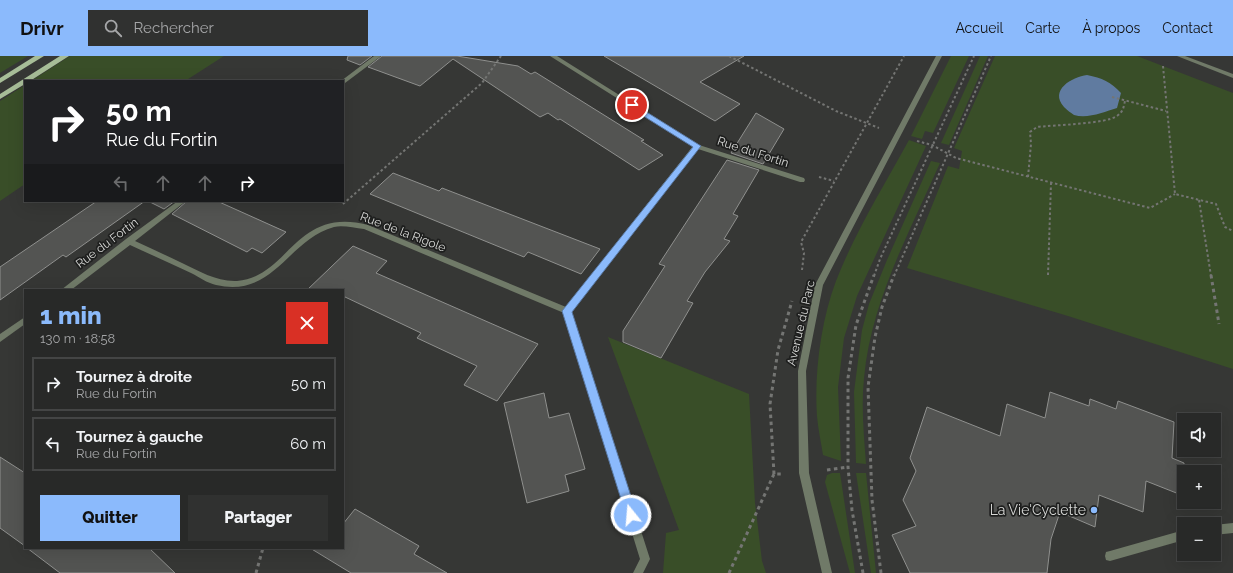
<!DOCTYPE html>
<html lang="fr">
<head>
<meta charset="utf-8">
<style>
	:root { --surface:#282928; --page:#303130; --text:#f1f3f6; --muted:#a5a6a8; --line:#444545; --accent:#8bbafc }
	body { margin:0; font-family:Raleway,sans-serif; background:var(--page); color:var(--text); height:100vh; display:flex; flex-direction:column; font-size:15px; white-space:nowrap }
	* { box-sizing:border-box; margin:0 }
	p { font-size:13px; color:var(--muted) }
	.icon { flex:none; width:22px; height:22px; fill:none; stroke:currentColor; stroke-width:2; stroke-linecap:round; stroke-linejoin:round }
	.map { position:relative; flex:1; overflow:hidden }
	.side { position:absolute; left:24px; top:233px; width:320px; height:260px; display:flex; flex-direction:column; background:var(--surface); border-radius:0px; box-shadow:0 4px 16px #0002,0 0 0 1px var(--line) }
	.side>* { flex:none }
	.hud { position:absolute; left:24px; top:24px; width:320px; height:122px; border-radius:0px; box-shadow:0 4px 16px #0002,0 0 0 1px var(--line); background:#202124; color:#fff; overflow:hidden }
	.controls { position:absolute; left:1177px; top:357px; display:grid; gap:8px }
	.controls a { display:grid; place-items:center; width:44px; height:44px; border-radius:0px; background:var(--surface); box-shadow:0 4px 16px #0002,0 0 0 1px var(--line); font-size:20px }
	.pin { position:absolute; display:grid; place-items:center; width:34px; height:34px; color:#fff; margin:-17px; border:2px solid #fff; border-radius:50%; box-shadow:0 1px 4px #0007 }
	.me { position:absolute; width:44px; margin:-22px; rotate:343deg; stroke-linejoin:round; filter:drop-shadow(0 0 3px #0008) }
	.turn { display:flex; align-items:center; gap:14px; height:84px; padding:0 16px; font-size:18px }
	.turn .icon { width:52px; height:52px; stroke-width:2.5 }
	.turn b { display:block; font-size:28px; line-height:34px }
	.lanes { display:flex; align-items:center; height:38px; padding:0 16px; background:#0003; justify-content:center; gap:20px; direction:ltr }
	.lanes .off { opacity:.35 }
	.round { display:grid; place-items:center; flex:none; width:42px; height:42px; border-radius:0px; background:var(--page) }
	.head { display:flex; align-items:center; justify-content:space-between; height:68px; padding:0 16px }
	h1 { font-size:24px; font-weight:800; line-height:30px; color:var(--accent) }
	.action { display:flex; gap:8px; margin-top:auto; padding:8px 16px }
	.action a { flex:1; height:46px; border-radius:0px; background:var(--accent); color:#111; font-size:16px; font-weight:800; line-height:46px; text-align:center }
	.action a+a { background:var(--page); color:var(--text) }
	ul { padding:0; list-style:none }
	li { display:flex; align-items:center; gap:12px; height:54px; margin:0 8px 6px; padding:0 8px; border:2px solid var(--line); border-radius:0px }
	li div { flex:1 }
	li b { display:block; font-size:15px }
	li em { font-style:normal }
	header { display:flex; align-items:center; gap:24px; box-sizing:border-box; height:56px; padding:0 20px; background:var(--accent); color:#111 }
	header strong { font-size:19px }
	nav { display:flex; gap:22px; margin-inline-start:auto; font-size:14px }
	.search { width:280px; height:36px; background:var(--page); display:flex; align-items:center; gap:10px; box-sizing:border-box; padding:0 14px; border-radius:0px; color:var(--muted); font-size:15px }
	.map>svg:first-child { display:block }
	.green { fill:#394e28 }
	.water { fill:#607ba0 }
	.building { fill:#535452; stroke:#8f908e }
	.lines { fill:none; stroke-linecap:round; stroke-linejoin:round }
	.path-far1 { stroke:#747573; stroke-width:2; stroke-dasharray:2.5 2.5; stroke-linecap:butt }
	.path { stroke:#747573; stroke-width:3; stroke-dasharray:3.5 3.5; stroke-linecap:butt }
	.service { fill:#707a68; fill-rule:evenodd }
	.minor { fill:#707a68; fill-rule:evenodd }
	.tertiary { fill:#707a68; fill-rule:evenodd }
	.primary { fill:#a7bd98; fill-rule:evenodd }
	.route { fill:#8bbafc; stroke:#5a79a4 }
	.poi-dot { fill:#8bbafc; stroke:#1e1f1e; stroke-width:1.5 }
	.labels { text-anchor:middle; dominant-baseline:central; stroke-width:3.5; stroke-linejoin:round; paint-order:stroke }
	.street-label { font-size:12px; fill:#d8d9d7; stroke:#1e1f1e }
	.near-poi-label { font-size:14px; fill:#d8d9d7; stroke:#1e1f1e; text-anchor:end }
</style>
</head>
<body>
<header>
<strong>Drivr</strong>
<div class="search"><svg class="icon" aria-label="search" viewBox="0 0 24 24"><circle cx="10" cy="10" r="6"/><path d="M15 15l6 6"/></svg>Rechercher</div>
<nav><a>Accueil</a><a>Carte</a><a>À propos</a><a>Contact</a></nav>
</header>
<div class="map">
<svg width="1233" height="517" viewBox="0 0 1233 517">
	<rect width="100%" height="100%" fill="#363735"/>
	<g class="green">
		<path d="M0,0h28l-28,17z"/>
		<path d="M70,0h154l-39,25h-154z"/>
		<path d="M951,0h18l-36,77 -8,-2 -3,8 -11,-3z"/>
		<path d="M980,0h8l-39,89 -8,-2z"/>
		<path d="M995,0h142l96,37v276l-165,-53 -161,-48 41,-102 11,3 3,-18 -8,-3z"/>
		<path d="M25,29v99l-25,17v-100z"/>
		<path d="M909,84l17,6 -69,150 -13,42 -6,49 3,74 -18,-6c-2,-13 -5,-26 -6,-39 -3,-43 4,-95 19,-135 19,-49 48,-95 73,-141z"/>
		<path d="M931,105l9,2c-31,70 -69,139 -76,215 -3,29 0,58 2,86l-10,-1 -2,-71 8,-62 7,-26 18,-44z"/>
		<path d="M608,281l141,57 6,109 7,58 4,12h-103l3,-40 13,-3z"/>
		<path d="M832,417h8l15,100h-5l-25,-91 2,-7z"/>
		<path d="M856,417h10l10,100h-5z"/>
	</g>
	<path class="water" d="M1087,19c15,3 24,7 34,18l-4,15c-13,4 -29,11 -43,7 -3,-2 -7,-5 -10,-8 -15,-17 8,-30 23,-32z"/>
	<g class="building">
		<path d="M348,0h24l-12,9 -13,-5z"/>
		<path d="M382,0h75l61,10 13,8 4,-2 109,68 -3,1 22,14 -24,15 -79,-51 -2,1 -10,-7 -8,4 -87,-58 -33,27 -52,-19z"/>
		<path d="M604,0h140l-44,26 40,22 -25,17z"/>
		<path d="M756,57l28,16 -21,35 -32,-11z"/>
		<path d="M727,104l32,10 -26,44 5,2 -14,23 6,2 -25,31 -18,29 6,2 -32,55 -38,-16v-11l42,-65 -6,-2z"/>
		<path d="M393,117l46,18 3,-3 158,61 -19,25 -53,-22 -4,5 -154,-63z"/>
		<path d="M97,145h48l-79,56 -3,-2 -63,45v-33z"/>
		<path d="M148,145h27l-11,8z"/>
		<path d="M187,145h30l69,31 -24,21 -10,-5 -5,4 -75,-38z"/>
		<path d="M353,190l34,15 -11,12 162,71 -41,57 -33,-16 13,-19 -60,-28 4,-5 -78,-37v-6h-36z"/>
		<path d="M1050,336l39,14 1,-7 26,10 2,-8 56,21 -2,36 12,5v33l-38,-15 -3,31 -44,-17 -4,32 -35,-15 -9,27 -4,34h-137l-18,-38 24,-9 -13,-26 13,-29 -6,-13 17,-51 73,29 7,-32 38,14z"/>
		<path d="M544,337l5,25 20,-5 16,56 -20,6 4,16 -42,12 -23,-100z"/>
		<path d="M0,401l25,16v73l-25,-18z"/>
		<path d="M355,453l64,37 -5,8 33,19h-96l-41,-25h33v-24z"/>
		<path d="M27,492h122l26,25h-115z"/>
	</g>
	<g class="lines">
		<g class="path-far1">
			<path d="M729,0l107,55 43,17"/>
			<path d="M1163,10l12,128 41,10 9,23 8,4"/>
			<path d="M1112,41l54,14"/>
			<path d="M917,85l15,4 24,13 194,50 25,-14"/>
			<path d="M819,121l15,4"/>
			<path d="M1028,121l3,-33 -1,-12 7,-5c16,-2 69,-3 80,-11 6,-4 7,-9 8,-16"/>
			<path d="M1199,144l12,76"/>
			<path d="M343,148l139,-121 19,-27"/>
			<path d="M802,214l2,-17 -3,-11 103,-186"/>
			<path d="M1048,219l3,-92"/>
			<path d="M874,220l6,-17 94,-203"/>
			<path d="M894,220l97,-220"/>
		</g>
		<g class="path">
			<path d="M1211,219l8,49"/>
			<path d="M827,414l21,-3"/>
			<path d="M774,418l-4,-70 8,-54 14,-49"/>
			<path d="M256,517l7,-25"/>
			<path d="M729,517l45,-99h8"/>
			<path d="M863,517l-11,-63 -4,-43v-89l8,-53 18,-50"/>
			<path d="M881,517l-9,-73 -4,-113 7,-50 7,-30 12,-32"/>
		</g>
		<g class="service">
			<path d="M1233,467v10l-19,2v-10z"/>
			<path d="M1184,474v10l-74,21 -4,-1 -1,-4 1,-4 4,-1z"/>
		</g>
		<g class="minor">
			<path d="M374,0h7l-36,27 -2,1v-3h-2z"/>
			<path d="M550,0h7l142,89 105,33 1,2 -1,2h-4l-102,-33 -127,163 79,247 -7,14h-10l7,-14 -76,-246 -200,-84c-10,-1 -21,-4 -30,-2 -47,13 -59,71 -118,58 -9,-2 -17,-8 -25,-12 -20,-9 -41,-19 -61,-28l-59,45h-10l65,-51 52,-38h8l-51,40c16,7 32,15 47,22 17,8 35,19 55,18 52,-4 58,-75 131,-56l198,82 127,-161z"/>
			<path d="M1177,0h8l48,18v4z"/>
			<path d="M25,261v7l-25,18v-8z"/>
		</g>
		<path class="tertiary" d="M936,0h6l-119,229 -17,86 3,102 23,100h-10l-23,-100 -1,-102 17,-86z"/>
		<g class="primary">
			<path d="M35,0h9l-44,27v-5z"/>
			<path d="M60,0h9l-39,25h-5v3l-25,15v-5z"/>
		</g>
	</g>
	<path class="route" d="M632,47l69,43 -129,166 65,203 -2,4 -4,2 -4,-2 -1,-4 -64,-204 131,-164 -64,-40 -1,-2z"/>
	<circle class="poi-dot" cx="1094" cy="454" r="4"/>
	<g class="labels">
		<g class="street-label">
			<text transform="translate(753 96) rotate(18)">Rue du Fortin</text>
			<text transform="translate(403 176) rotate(21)">Rue de la Rigole</text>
			<text transform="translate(107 187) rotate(-37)">Rue du Fortin</text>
			<text transform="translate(801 267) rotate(-77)">Avenue du Parc</text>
		</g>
		<g class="near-poi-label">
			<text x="1086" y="454">La Vie'Cyclette</text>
		</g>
	</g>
</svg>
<div class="controls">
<a><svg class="icon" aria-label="sound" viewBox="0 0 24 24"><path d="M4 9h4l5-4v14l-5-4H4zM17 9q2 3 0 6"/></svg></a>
<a>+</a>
<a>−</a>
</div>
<div class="pin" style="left:632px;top:49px;background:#d93025"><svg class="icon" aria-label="arrive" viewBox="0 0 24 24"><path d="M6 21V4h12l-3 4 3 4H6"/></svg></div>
<svg class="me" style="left:631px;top:459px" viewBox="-20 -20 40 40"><circle r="17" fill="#8bbafc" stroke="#fff" stroke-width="3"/><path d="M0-11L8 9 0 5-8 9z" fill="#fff"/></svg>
<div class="hud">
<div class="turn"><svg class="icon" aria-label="right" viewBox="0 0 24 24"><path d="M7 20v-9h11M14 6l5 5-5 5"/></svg><div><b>50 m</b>Rue du Fortin</div></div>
<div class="lanes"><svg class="icon off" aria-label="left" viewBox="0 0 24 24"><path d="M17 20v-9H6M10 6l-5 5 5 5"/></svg><svg class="icon off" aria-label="ahead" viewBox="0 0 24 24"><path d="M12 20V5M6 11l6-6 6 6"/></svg><svg class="icon off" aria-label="ahead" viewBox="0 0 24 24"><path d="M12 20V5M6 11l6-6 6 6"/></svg><svg class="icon" aria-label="right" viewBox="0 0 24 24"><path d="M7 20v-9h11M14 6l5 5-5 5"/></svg></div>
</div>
<section class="side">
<div class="head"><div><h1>1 min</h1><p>130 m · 18:58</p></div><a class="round" style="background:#d93025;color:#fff"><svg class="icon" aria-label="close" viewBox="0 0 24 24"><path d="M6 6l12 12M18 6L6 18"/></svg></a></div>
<ul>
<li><svg class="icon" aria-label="right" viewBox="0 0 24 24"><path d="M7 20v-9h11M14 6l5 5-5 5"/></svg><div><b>Tournez à droite</b><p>Rue du Fortin</p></div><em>50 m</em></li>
<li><svg class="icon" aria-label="left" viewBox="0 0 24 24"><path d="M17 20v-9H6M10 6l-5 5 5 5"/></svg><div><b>Tournez à gauche</b><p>Rue du Fortin</p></div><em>60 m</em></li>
</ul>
<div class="action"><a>Quitter</a><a>Partager</a></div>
</section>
</div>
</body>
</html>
